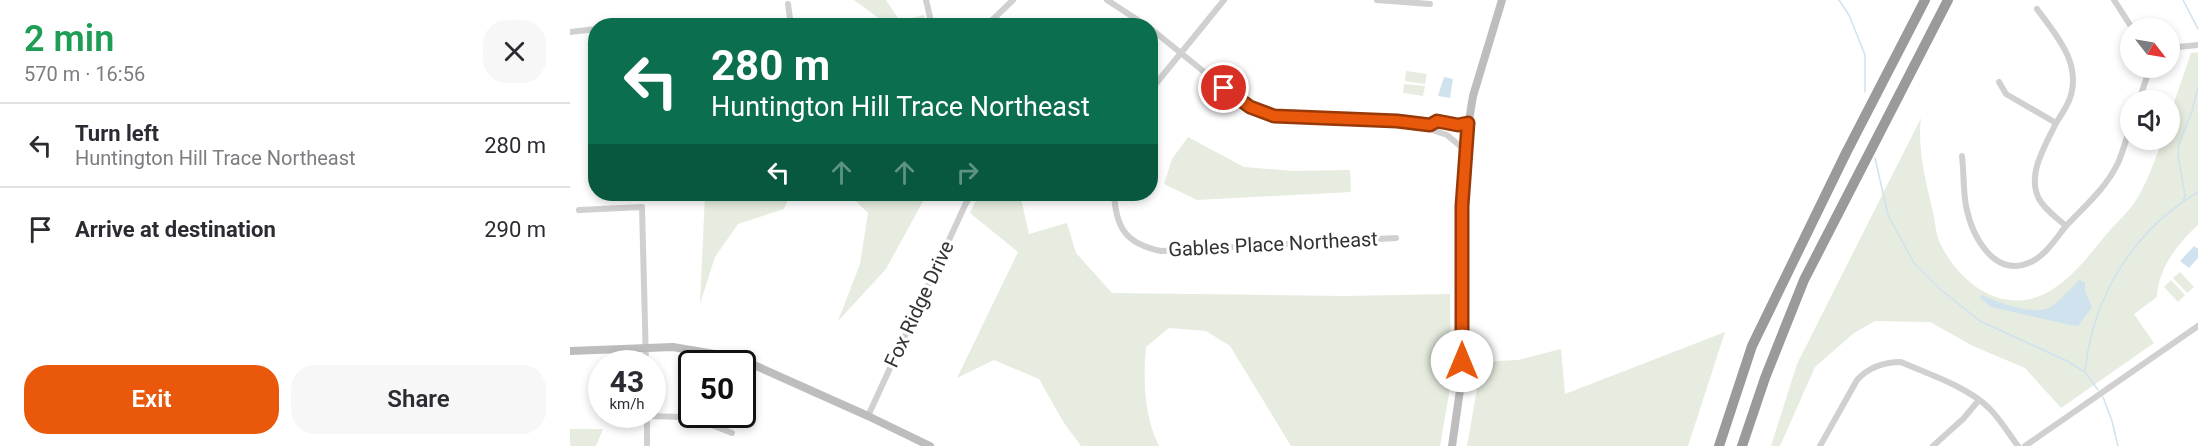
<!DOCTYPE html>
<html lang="en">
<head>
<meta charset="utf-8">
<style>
	:root { --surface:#fff; --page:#f7f7f7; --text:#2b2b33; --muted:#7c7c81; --line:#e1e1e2; --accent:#ea580c }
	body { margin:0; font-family:Roboto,sans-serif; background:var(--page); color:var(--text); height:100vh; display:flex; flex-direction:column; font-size:22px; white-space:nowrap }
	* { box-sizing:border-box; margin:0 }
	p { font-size:20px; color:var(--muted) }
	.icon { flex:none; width:33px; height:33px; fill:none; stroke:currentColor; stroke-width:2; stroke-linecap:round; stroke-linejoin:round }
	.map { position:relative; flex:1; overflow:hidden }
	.side { display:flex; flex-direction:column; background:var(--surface); width:570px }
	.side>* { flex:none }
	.guide { position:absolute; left:18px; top:18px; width:570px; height:183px; border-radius:24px; box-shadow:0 3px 9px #0003; background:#0b6e4f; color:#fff; overflow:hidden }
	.needle { width:39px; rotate:121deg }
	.controls { position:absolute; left:1550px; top:18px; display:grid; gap:12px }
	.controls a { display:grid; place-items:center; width:60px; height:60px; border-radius:50%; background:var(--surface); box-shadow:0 3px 9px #0003; font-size:30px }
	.speed { position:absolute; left:18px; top:350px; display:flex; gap:12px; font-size:30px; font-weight:700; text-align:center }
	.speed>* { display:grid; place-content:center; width:78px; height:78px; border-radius:50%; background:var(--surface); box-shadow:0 3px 9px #0003; line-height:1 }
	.speed small { font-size:15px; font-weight:400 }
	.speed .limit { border:3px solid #111; border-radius:9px; background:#fff; color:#111 }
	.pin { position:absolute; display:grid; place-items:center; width:51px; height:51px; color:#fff; margin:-26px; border:3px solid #fff; border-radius:50%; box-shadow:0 2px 6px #0007 }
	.me { position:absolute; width:66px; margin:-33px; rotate:0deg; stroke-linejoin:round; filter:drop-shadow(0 0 4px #0008) }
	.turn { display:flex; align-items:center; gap:21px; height:126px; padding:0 24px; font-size:27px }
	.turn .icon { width:78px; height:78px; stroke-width:2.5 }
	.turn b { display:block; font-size:42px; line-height:51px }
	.lanes { display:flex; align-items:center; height:57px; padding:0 24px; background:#0003; justify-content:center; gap:30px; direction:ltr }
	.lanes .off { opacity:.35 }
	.round { display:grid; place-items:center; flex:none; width:63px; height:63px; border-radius:24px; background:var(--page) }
	.summary { display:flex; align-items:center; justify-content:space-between; height:102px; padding:0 24px }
	h1 { font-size:36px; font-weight:600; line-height:45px; color:#1e9e55 }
	.button { display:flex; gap:12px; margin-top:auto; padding:12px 24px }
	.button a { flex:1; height:69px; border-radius:24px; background:var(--accent); color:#fff; font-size:24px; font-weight:600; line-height:69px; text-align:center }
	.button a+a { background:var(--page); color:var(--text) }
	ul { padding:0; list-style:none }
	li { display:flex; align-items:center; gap:18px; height:84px; padding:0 24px; border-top:2px solid var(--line) }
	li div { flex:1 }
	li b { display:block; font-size:22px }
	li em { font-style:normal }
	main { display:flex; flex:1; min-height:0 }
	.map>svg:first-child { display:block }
	.green { fill:#e6ecdf }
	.water { fill:#cfe2ee }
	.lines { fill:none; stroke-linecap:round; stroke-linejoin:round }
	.stream { stroke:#cfe2ee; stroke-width:1.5 }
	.street { stroke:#d0d0d0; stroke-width:6 }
	.secondary { stroke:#bdbdbd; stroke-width:8 }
	.highway { stroke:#9a9a9a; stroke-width:10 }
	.route-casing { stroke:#983908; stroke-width:15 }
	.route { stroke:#ea580c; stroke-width:10 }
	.labels { text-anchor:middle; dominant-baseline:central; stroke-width:6; stroke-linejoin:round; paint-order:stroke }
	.street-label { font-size:20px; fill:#333; stroke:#fff }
</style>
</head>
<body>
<main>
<section class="side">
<div class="summary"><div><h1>2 min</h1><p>570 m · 16:56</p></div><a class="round"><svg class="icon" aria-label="close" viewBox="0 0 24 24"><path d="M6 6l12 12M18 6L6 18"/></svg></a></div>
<ul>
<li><svg class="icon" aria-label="left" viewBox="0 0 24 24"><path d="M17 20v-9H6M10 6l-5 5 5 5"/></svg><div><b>Turn left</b><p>Huntington Hill Trace Northeast</p></div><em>280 m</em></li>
<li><svg class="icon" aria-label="arrive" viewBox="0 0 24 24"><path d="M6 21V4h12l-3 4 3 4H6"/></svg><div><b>Arrive at destination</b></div><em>290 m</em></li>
</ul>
<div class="button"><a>Exit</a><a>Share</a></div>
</section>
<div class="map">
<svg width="1628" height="446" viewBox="0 0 1628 446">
	<rect width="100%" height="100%" fill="#fff"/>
	<g class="green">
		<path d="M284,0h32l14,21 24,-6 3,10h-39z"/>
		<path d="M1628,52v173c-21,19 -40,44 -41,72l-23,17 20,29 -93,65 -36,-40 -52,-22 -43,-24 -55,-1 -21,12 -39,34 -35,79h-9l26,-82 124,-246c-4,30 5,65 12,94 2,10 3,22 7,31 18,38 59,71 102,52 29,-13 49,-43 69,-66 8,-9 17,-17 24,-27 12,-19 20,-41 27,-62h7v-23l22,-64z"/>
		<path d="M836,71l21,3 -2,10 -20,-3z"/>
		<path d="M834,84l21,2 -2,10 -20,-3z"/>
		<path d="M618,137l56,30 49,4 57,-1 1,22 -154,8 -33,-16 8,-25z"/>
		<path d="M135,194h85l-6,15 -46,15 -23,33 -15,47z"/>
		<path d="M279,194h78l-41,75 -48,52 22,-57 8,-51z"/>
		<path d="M416,194h34l9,40 38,-11 9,30 36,40 232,3 106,-2 1,88 -11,64h-149l-61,-100 -24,-15 -37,-3 -23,19c-3,33 -2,69 13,99h-78l-17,-23 -25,-44 -45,-19 -37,18 61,-126 -48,-39 5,-11z"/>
		<path d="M1610,272l14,15 -7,6 -14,-15z"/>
		<path d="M1601,280l14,15 -7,7 -14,-15z"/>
		<path d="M1155,332l-37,114h-221l11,-63 1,-21 39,-2 43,-11 4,45z"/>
		<path d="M0,429h33l-7,17h-26z"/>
	</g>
	<g class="water">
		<path d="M874,77l9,2 -3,19 -12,-2z"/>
		<path d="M1624,246l4,3v9l-9,10 -9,-7z"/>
		<path d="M1509,280l6,2v8l7,17 -13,18 -4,1 -84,-19 -11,-9 2,-3c18,8 56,24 73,9 7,-7 17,-16 24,-24z"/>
	</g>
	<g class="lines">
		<g class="stream">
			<path d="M1269,0l10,15 16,40v37"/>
			<path d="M1613,0l15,29"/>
			<path d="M1305,158l13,57 26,48 27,27 39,31 87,40 18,11 13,18"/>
			<path d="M1613,200l2,-4 -7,-41 1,-11 13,-33 6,-24"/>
			<path d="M1515,371c8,-75 48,-140 113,-179"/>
			<path d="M1533,397l9,24 6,25"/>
		</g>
		<g class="street">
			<path d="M356,0l6,26"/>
			<path d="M537,0l40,26"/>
			<path d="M807,0l53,4"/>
			<path d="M1544,0l18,28"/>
			<path d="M218,4l3,22"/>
			<path d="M1467,9c19,26 45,54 33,89 -3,9 -9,17 -14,25"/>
			<path d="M61,26l19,-3 18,3"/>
			<path d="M416,26l27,-26"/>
			<path d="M580,28l74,60 36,24 25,6 112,3 33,4 7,-4 21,4 10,-2"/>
			<path d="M0,32l26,-3"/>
			<path d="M1599,48l29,-3"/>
			<path d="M1429,82l7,12 50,29c-10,22 -30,51 -17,76 6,11 18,19 27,27"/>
			<path d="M580,91l74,-91"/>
			<path d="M1569,100l11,-32"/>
			<path d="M860,125l5,6 12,4 19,16"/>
			<path d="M1392,156c2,16 1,34 4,50 6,30 28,73 65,56 15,-7 25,-24 35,-36 19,-20 40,-38 52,-63 5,-11 8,-24 12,-35"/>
			<path d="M544,194c2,34 12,50 47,57l235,-13"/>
			<path d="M9,210l63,-3 4,156"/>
			<path d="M77,415v31"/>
			<path d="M77,416l36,1 16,3 33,13"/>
			<path d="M298,416l98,-213 6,-9"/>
			<path d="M1250,446l37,-66c11,-12 27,-18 44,-18 29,13 65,24 88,46 11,11 20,26 29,38"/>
			<path d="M1363,446l30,-27 16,-19"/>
			<path d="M1455,446l173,-120"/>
		</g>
		<g class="secondary">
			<path d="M0,351l103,-4 53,9 28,9 114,51 62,30"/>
			<path d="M882,446l9,-63 1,-177 5,-73 6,-37 29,-96"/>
		</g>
		<g class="highway">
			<path d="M1149,446l33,-100 94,-193 79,-153"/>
			<path d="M1172,446l23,-68 39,-98 144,-280"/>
		</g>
	</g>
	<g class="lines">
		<defs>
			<path id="route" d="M654,88l26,19 24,9 123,5 33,4 7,-4 21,4 10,-2 -6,83v155"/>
		</defs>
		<use href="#route" class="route-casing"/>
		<use href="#route" class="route"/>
	</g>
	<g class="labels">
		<g class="street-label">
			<text transform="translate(703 244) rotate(-3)">Gables Place Northeast</text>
			<text transform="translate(349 304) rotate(-65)">Fox Ridge Drive</text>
		</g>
	</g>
</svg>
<div class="controls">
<a><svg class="needle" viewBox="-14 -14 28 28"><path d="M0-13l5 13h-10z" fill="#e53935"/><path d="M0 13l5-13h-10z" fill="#7c7c81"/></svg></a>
<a><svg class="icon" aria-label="sound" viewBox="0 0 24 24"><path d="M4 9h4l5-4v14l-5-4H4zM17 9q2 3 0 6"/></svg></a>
</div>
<div class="speed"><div>43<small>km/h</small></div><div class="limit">50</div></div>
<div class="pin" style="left:654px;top:88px;background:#d93025"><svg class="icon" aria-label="arrive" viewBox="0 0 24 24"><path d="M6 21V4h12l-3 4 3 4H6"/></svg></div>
<svg class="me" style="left:892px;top:361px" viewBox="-20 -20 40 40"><circle r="19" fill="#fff"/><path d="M0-13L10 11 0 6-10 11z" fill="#ea580c"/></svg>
<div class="guide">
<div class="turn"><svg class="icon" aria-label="left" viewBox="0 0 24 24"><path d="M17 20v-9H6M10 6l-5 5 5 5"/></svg><div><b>280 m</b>Huntington Hill Trace Northeast</div></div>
<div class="lanes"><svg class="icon" aria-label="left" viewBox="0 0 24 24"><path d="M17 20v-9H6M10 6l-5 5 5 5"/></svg><svg class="icon off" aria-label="ahead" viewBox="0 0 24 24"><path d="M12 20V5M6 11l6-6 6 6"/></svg><svg class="icon off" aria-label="ahead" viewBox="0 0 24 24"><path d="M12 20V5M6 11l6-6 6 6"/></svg><svg class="icon off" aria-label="right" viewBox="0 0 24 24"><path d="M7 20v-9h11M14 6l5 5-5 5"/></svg></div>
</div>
</div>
</main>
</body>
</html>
